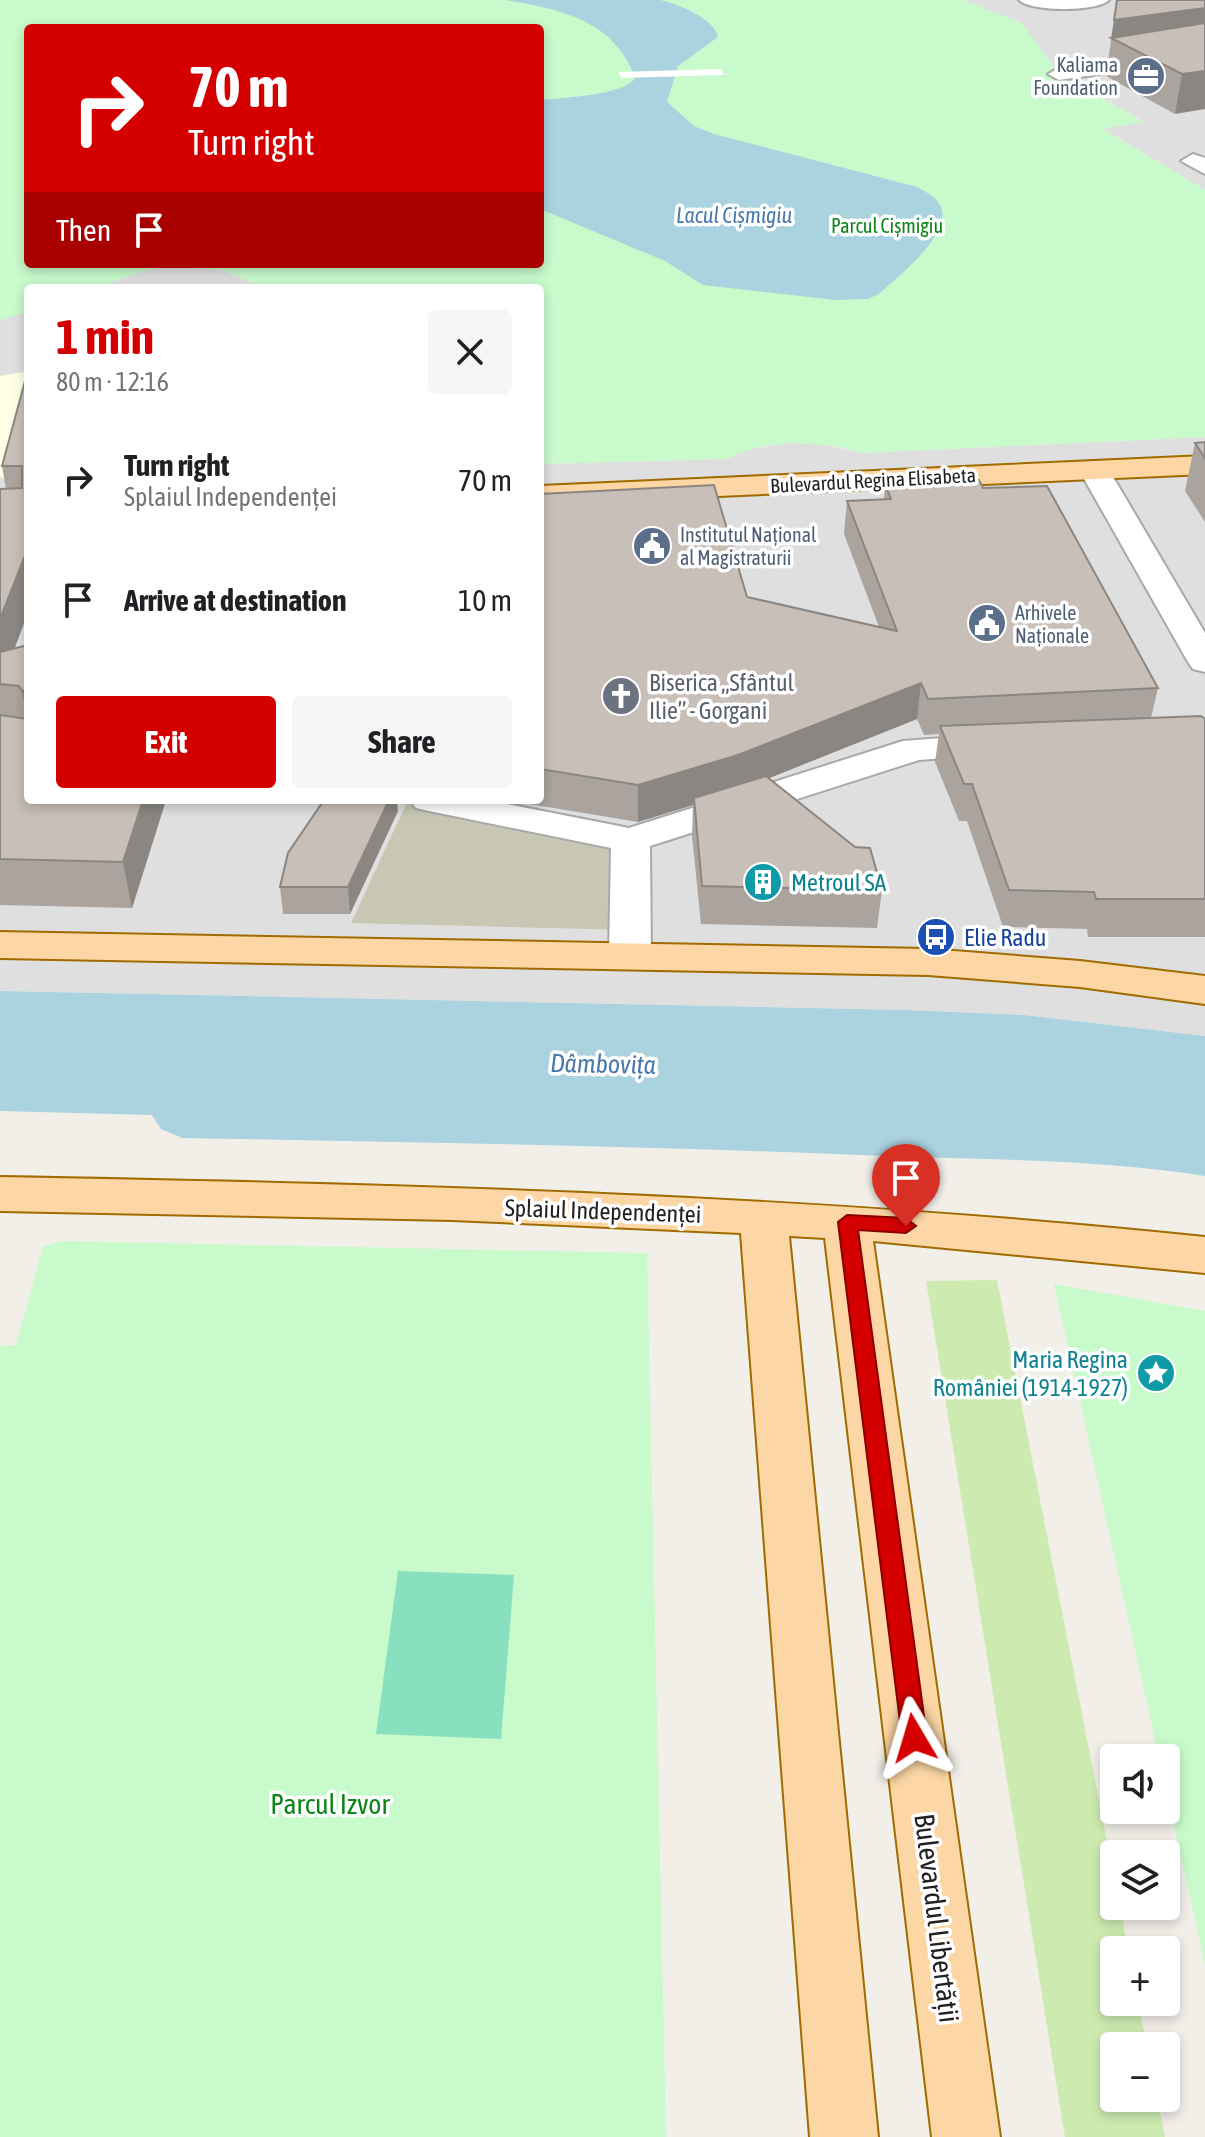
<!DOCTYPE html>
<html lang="en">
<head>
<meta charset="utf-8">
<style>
	:root { --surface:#fff; --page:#f6f6f6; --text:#202124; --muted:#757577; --accent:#d40000 }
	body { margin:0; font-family:"Asap Condensed",sans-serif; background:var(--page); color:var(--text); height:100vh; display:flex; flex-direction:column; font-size:30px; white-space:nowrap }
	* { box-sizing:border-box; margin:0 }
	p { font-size:26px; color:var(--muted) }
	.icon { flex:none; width:44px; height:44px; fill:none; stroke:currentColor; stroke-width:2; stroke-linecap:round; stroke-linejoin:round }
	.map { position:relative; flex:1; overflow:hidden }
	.side { position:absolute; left:24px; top:284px; width:520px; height:520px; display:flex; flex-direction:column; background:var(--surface); border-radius:8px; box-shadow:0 4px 12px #0003 }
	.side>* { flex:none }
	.top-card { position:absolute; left:24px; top:24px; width:520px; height:244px; border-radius:8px; box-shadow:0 4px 12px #0003; background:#d40000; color:#fff; overflow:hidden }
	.fabs { position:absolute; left:1100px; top:1744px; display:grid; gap:16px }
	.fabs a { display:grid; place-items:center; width:80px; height:80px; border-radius:8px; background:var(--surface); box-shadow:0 4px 12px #0003; font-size:40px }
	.pin { position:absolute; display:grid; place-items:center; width:68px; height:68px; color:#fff; margin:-82px -34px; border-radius:50% 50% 50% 0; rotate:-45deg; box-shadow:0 0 8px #0007 }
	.pin .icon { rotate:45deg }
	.me { position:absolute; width:88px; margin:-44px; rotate:353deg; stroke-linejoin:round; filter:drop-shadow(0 0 6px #0008) }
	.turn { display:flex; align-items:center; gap:28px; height:168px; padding:0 32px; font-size:36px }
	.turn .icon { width:104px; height:104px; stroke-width:2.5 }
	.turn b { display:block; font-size:56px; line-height:68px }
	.then { display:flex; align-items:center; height:76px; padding:0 32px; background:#0003; gap:16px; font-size:30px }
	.round { display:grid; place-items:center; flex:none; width:84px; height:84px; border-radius:8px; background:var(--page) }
	.summary { display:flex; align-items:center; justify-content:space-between; height:136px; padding:0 32px }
	h1 { font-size:48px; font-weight:700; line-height:60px; color:var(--accent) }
	.cta { display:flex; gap:16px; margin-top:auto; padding:16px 32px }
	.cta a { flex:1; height:92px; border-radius:8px; background:var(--accent); color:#fff; font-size:32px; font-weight:700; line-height:92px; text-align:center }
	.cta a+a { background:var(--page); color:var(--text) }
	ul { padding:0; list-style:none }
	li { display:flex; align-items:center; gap:24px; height:120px; padding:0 32px }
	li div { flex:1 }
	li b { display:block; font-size:30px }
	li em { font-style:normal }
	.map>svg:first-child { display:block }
	.residential { fill:#e0dfdf }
	.education { fill:#ffffe5 }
	.construction { fill:#c7c7b4 }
	.grass { fill:#cdebb0 }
	.park { fill:#c8facc; fill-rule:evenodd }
	.pitch { fill:#88e0be }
	.water { fill:#aad3df }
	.pier { fill:#fff }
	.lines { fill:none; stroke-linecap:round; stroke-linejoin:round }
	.minor-casing { stroke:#a9a9a9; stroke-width:4 }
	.major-casing { stroke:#a06b00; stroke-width:4 }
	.minor { fill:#fff; fill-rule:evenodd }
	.major { fill:#fcd6a4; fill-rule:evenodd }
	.wall { fill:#aba49e }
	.shaded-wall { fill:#8b8681 }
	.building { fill:#c7bfb8; stroke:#8b8681; stroke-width:2 }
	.route { fill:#d40000; stroke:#8a0000; stroke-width:2 }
	.labels { text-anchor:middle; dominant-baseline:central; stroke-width:7; stroke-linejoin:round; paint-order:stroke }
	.far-service-label { font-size:20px; fill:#4e5e75; stroke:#fff; text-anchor:start }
	.far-park-label { font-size:20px; fill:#0c8416; stroke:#fff }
	.far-street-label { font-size:20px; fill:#222; stroke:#fff }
	.far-water-label { font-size:22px; font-style:italic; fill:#4a7aab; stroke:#fff }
	.worship-label { font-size:24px; fill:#5b616d; stroke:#fff; text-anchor:start }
	.culture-label { font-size:24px; fill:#0d838f; stroke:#fff; text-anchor:start }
	.transit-label { font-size:24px; fill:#164399; stroke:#fff; text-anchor:start }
	.street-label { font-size:24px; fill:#222; stroke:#fff }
	.water-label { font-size:26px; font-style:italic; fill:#4a7aab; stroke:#fff }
	.near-park-label { font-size:28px; fill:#0c8416; stroke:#fff }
	.near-street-label { font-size:28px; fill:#222; stroke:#fff }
</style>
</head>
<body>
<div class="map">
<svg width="1205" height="2137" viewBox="0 0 1205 2137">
	<rect width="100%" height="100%" fill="#f2efe9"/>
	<g class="residential">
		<path d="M963,0h242v190l-103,-62 41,-7 -84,-47z"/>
		<path d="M164,264l58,6 43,18h-170z"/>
		<path d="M28,311v489h512v-336l187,-5 20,-9 39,-7 36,1 40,9 343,-16v599l-181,-21 -117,-5 -907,-19v-671z"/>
	</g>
	<path class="education" d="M28,371l-11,111 -17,-5v-101z"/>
	<path class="construction" d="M408,800h21l202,40 -1,90 -279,-7z"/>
	<path class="grass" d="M997,1280l117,597v29h6l8,44h-14v52h24l9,44h-33v52h43l8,39h-100l-139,-856z"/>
	<g class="park">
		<path d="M0,0h963l59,23 37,51 85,48 -41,7 102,61v247l-343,16c-45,-13 -93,-15 -135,6l-187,5v-176h-275l-43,-18 -58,-6 -69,24h-67v23l-28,9zM28,28h512v236h-512z"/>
		<path d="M61,1241l586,12 19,884h-666v-791l16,-1 27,-98z"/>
		<path d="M1054,1284l151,27v654l-39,-176v-31h-7z"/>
	</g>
	<path class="pitch" d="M398,1571l116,4 -13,164 -125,-5z"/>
	<g class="water">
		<path d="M505,0h155c18,4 54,18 58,37l-40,29 -11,36 27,24 20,8 203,53c7,4 16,8 21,15 22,27 -42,76 -59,92l-11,5 -32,1 -133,-15 -38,-24 -125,-52v-109c20,-2 86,-5 95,-22 -20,-58 -76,-69 -130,-78z"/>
		<path d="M0,991l907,19 117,5 181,21v140c-113,-18 -230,-16 -344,-21 -227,-9 -453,-13 -679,-17l-21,-9 -9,-14 -152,-4z"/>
	</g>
	<path class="pier" d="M721,69l3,6 -103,3 -2,-6z"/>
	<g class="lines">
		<defs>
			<g id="minor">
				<path d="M1019,0h90c-12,12 -78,12 -90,0z"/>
				<path d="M1205,47v12l-146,21 -11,-6 11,-6z"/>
				<path d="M1193,154l12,4v16l-24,-13z"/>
				<path d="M1094,461l11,3 4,6 96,163v39l-12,-3 -5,-7 -109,-192 4,-6z"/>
				<path d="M996,734l13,3 5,8 -5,8 -90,7 -269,86 1,109 -6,9 -15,4 -15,-4 -6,-9 2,-107 -182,-37 -13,-3 -6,-8h77l142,28 274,-87z"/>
			</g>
			<g id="major">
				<path d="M1205,456v18l-665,30v-18z"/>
				<path d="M0,932l928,17 152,12 125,15v28l-125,-17 -152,-12 -928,-17z"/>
				<path d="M0,1177c403,7 804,18 1205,60v36l-332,-32 127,896h-68l-107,-899 -36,-2 89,901h-68l-69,-904 -289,-13 -452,-9z"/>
			</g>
		</defs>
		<use href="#minor" class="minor-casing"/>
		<use href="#major" class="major-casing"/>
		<use href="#minor" class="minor"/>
		<use href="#major" class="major"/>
	</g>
	<g class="wall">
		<path d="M1117,0h88l-30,114 -69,-38z"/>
		<path d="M28,370l-13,279 13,-4v155h138l-34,108 -132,-3v-416h6l-4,-23z"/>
		<path d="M1205,442v80l-20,-31 10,-48z"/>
		<path d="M885,484l98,4 175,200 -7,30 54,1v218h-117l-1,-8 -84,-2 -36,-106h-8l-24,-59 4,-28 -15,1 -7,-16 -148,59 113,112 -5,38 -176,-4 -9,-88 1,-31 -55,17 -133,-22h35v-306l207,103 132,30 -35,-93 3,-33 37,-2z"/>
		<path d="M398,811l-48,103h-67l-3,-27z"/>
	</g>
	<g class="shaded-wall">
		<path d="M1205,8v36l-94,-6 -3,20 6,-38z"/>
		<path d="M1205,71v38l-30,5 7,-40z"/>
		<path d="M28,548v65l-27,71h-1v-65z"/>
		<path d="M921,683l-4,36 -180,72 -43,7 -1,7 -55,17v-37z"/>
		<path d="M28,689v32l-6,-30z"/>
		<path d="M143,800h23l-34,108 -9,-46z"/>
		<path d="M389,800h8l1,11 -48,103 -2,-27z"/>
	</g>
	<g class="building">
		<path d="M1117,0h88v8l-91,12z"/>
		<path d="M1205,23v48l-23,3 -71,-36z"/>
		<path d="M28,370v178l-28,71v-130l22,-1v-22h-20z"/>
		<path d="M1205,442v16l-10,-15z"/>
		<path d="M979,480l4,8 64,-2 111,202 -230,11 -7,-16 -183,72 -100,30 -98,-16v-275l174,-9 33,112 150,34 -50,-130 44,-2 -6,-15z"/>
		<path d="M28,645v44l-6,2 -3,-5 -19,-2v-32z"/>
		<path d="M0,715l28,4v81h115l-20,62 -123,-3z"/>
		<path d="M1201,716l4,3v180h-109l-2,-7 -85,-2 -37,-106h-8l-24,-58z"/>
		<path d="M766,776l89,71 15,1 12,42 -180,-4 -8,-88z"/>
		<path d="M324,800h65l-41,87h-68l8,-34z"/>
	</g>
	<path class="route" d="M847,1215l59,3 10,8 -10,7 -48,-3 69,508 -4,8 -9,3 -8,-3 -4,-8 -64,-516z"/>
	<defs>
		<symbol id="office-disc" viewBox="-11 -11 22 22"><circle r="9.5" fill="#5c6f8a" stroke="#fff"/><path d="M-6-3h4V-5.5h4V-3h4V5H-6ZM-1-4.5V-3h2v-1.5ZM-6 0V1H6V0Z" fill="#fff"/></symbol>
		<symbol id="civic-disc" viewBox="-11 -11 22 22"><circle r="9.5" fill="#5c6f8a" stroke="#fff"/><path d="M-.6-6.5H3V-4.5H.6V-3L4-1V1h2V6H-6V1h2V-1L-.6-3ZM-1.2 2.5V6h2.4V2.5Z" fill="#fff"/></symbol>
		<symbol id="church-disc" viewBox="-11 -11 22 22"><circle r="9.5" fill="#6b7280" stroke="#fff"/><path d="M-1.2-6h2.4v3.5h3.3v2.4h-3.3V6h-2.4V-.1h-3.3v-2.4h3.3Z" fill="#fff"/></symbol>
		<symbol id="building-disc" viewBox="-11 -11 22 22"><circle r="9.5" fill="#0f9aa8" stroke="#fff"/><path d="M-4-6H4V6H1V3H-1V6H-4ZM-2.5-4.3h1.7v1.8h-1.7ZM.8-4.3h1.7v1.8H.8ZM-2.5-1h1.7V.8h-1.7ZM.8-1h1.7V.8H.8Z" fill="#fff"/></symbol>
		<symbol id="bus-disc" viewBox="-11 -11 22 22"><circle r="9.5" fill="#1a4fb4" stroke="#fff"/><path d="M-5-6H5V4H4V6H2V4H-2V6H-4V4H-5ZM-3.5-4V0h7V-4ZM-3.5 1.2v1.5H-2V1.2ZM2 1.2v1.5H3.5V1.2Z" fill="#fff"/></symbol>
		<symbol id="sight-disc" viewBox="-11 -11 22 22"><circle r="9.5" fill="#0f9aa8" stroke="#fff"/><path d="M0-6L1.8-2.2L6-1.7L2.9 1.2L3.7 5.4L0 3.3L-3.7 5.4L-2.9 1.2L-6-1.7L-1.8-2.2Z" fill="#fff"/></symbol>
	</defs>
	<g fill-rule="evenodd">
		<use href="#office-disc" x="1124" y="54" width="44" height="44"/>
		<use href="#civic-disc" x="630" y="524" width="44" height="44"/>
		<use href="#civic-disc" x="965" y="601" width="44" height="44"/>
		<use href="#church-disc" x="599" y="674" width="44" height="44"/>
		<use href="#building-disc" x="741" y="860" width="44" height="44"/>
		<use href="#bus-disc" x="914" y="915" width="44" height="44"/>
		<use href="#sight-disc" x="1134" y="1351" width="44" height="44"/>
	</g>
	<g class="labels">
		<g class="far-service-label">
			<text x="1118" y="64" text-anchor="end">Kaliama<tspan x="1118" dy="23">Foundation</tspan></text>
			<text x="680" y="534">Institutul Național<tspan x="680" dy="23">al Magistraturii</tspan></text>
			<text x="1015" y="612">Arhivele<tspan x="1015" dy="23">Naționale</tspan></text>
		</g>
		<g class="far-park-label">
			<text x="887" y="225">Parcul Cișmigiu</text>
		</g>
		<g class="far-street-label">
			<text transform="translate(873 480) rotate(-3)">Bulevardul Regina Elisabeta</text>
		</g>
		<g class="far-water-label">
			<text x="734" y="215">Lacul Cișmigiu</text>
		</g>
		<g class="worship-label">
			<text x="649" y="682">Biserica „Sfântul<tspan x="649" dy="28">Ilie” - Gorgani</tspan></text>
		</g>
		<g class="culture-label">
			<text x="791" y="882">Metroul SA</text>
			<text x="1128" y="1359" text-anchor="end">Maria Regina<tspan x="1128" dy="28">României (1914-1927)</tspan></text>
		</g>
		<g class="transit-label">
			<text x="964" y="937">Elie Radu</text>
		</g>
		<g class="street-label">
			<text transform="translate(603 1211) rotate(2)">Splaiul Independenței</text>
		</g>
		<g class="water-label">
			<text transform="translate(603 1064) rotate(1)">Dâmbovița</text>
		</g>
		<g class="near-park-label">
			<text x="330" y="1804">Parcul Izvor</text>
		</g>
		<g class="near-street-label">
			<text transform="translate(937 1918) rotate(83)">Bulevardul Libertății</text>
		</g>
	</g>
</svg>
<div class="fabs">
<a><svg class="icon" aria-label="sound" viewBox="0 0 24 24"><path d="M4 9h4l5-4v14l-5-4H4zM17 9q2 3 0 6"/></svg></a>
<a><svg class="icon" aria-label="layers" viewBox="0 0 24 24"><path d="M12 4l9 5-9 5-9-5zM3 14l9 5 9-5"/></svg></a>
<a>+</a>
<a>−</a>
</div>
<div class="pin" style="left:906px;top:1226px;background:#d93025"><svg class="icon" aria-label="arrive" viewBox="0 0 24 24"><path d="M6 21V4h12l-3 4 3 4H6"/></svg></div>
<svg class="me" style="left:914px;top:1738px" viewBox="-20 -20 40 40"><path d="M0-17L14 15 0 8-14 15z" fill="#d40000" stroke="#fff" stroke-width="4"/></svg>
<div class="top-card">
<div class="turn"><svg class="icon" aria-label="right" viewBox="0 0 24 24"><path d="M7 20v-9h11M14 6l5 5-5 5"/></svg><div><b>70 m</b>Turn right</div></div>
<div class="then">Then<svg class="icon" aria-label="arrive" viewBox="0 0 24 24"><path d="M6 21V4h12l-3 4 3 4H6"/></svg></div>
</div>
<section class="side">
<div class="summary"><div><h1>1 min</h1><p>80 m · 12:16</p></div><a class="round"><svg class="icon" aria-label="close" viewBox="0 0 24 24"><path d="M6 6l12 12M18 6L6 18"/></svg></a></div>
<ul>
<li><svg class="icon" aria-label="right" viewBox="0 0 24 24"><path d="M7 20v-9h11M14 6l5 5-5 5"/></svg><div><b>Turn right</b><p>Splaiul Independenței</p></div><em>70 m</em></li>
<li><svg class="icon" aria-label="arrive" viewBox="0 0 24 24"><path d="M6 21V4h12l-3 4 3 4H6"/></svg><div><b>Arrive at destination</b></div><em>10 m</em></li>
</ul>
<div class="cta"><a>Exit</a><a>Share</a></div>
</section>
</div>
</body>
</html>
